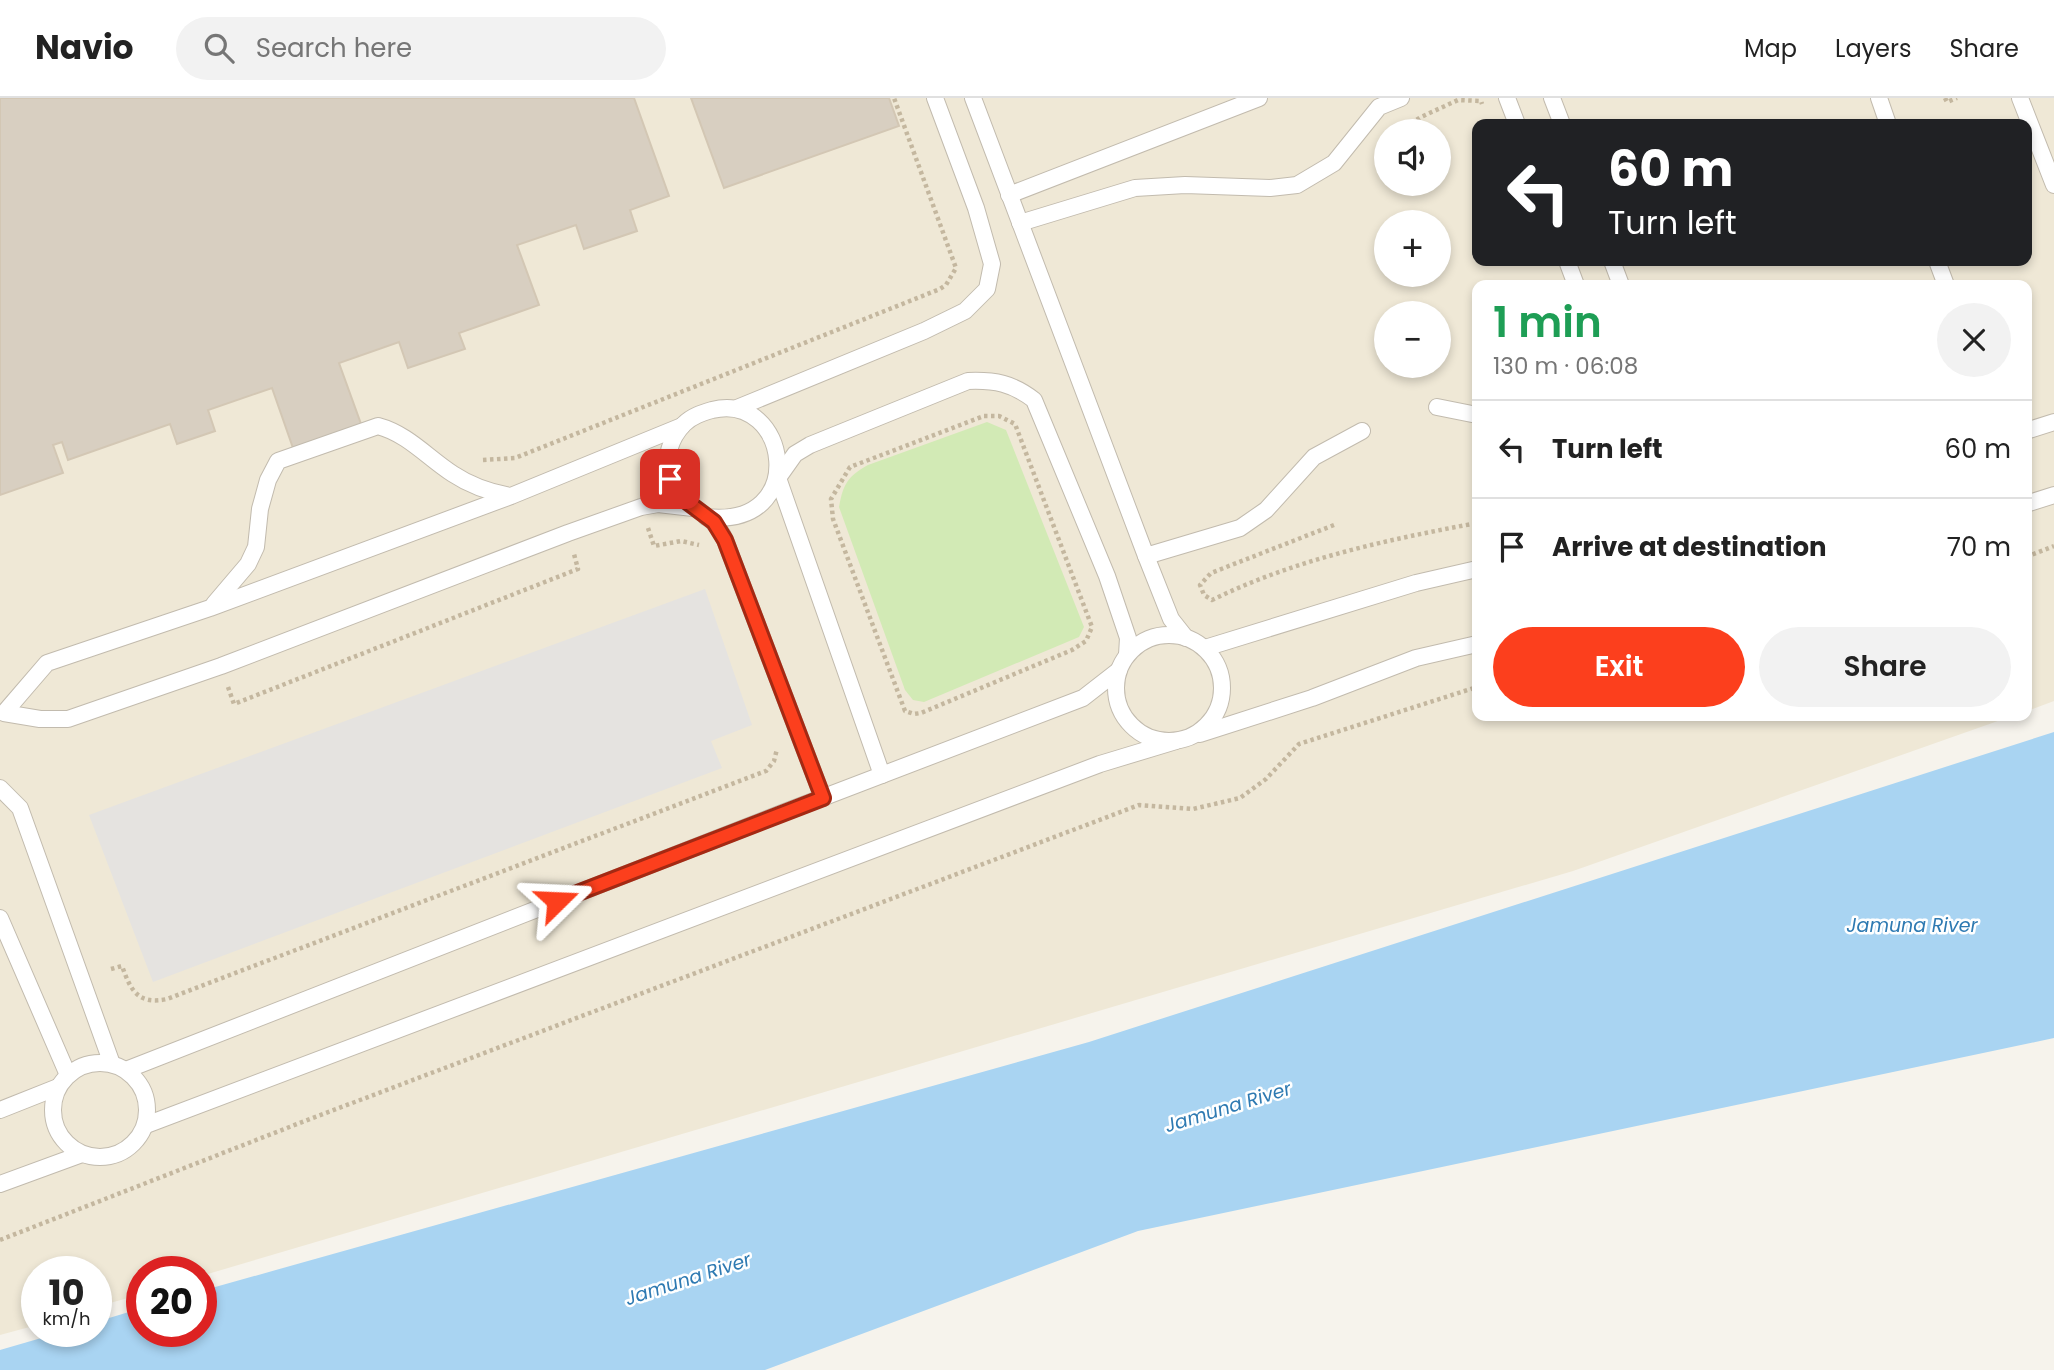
<!DOCTYPE html>
<html lang="en">
<head>
<meta charset="utf-8">
<style>
	:root { --surface:#fff; --page:#f2f2f2; --text:#222; --muted:#767676; --line:#e0e0e0; --accent:#fc3f1d }
	body { margin:0; font-family:Poppins,sans-serif; background:var(--page); color:var(--text); height:100vh; display:flex; flex-direction:column; font-size:26px; white-space:nowrap }
	* { box-sizing:border-box; margin:0 }
	p { font-size:23px; color:var(--muted) }
	.icon { flex:none; width:38px; height:38px; fill:none; stroke:currentColor; stroke-width:2; stroke-linecap:round; stroke-linejoin:round }
	.map { position:relative; flex:1; overflow:hidden }
	.sheet { position:absolute; left:1472px; top:182px; width:560px; height:441px; display:flex; flex-direction:column; background:var(--surface); border-radius:14px; box-shadow:0 4px 10px #0003 }
	.sheet>* { flex:none }
	.guide { position:absolute; left:1472px; top:21px; width:560px; height:147px; border-radius:14px; box-shadow:0 4px 10px #0003; background:#202124; color:#fff; overflow:hidden }
	.fabs { position:absolute; left:1374px; top:21px; display:grid; gap:14px }
	.fabs a { display:grid; place-items:center; width:77px; height:77px; border-radius:50%; background:var(--surface); box-shadow:0 4px 10px #0003; font-size:35px }
	.speed { position:absolute; left:21px; top:1158px; display:flex; gap:14px; font-size:35px; font-weight:700; text-align:center }
	.speed>* { display:grid; place-content:center; width:91px; height:91px; border-radius:50%; background:var(--surface); box-shadow:0 4px 10px #0003; line-height:1 }
	.speed small { font-size:18px; font-weight:400 }
	.speed .limit { border:10px solid #d22; background:#fff; color:#111 }
	.pin { position:absolute; display:grid; place-items:center; width:60px; height:60px; color:#fff; margin:-30px; border-radius:14px; box-shadow:0 4px 10px #0006 }
	.me { position:absolute; width:77px; margin:-38px; rotate:69deg; stroke-linejoin:round; filter:drop-shadow(0 0 5px #0008) }
	.turn { display:flex; align-items:center; gap:24px; height:147px; padding:0 21px; font-size:32px }
	.turn .icon { width:91px; height:91px; stroke-width:2.5 }
	.turn b { display:block; font-size:49px; line-height:60px }
	.round { display:grid; place-items:center; flex:none; width:74px; height:74px; border-radius:37px; background:var(--page) }
	.head { display:flex; align-items:center; justify-content:space-between; height:119px; padding:0 21px }
	h1 { font-size:42px; font-weight:600; line-height:52px; color:#1e9e55 }
	.primary-button { display:flex; gap:14px; margin-top:auto; padding:14px 21px }
	.primary-button a { flex:1; height:80px; border-radius:42px; background:var(--accent); color:#fff; font-size:28px; font-weight:600; line-height:80px; text-align:center }
	.primary-button a+a { background:var(--page); color:var(--text) }
	ul { padding:0; list-style:none }
	li { display:flex; align-items:center; gap:21px; height:98px; padding:0 21px; border-top:2px solid var(--line) }
	li div { flex:1 }
	li b { display:block; font-size:26px }
	li em { font-style:normal }
	header { display:flex; align-items:center; gap:42px; box-sizing:border-box; height:98px; padding:0 35px; background:var(--surface); border-bottom:2px solid var(--line) }
	header strong { font-size:33px }
	nav { display:flex; gap:38px; margin-inline-start:auto; font-size:24px }
	.search { width:490px; height:63px; background:var(--page); display:flex; align-items:center; gap:18px; box-sizing:border-box; padding:0 24px; border-radius:38px; color:var(--muted); font-size:26px }
	.map>svg:first-child { display:block }
	.education { fill:#efe8d6; fill-rule:evenodd }
	.green { fill:#d2eab5 }
	.parking { fill:#e5e3e0 }
	.water { fill:#a9d4f2 }
	.building { fill:#d8cfc1; stroke:#d3c7b4; stroke-width:2 }
	.lines { fill:none; stroke-linecap:round; stroke-linejoin:round }
	.service-casing { stroke:#c2bbae; stroke-width:18 }
	.path { stroke:#c4b79f; stroke-width:4.5; stroke-dasharray:3.5 3.5; stroke-linecap:butt }
	.service { stroke:#fff; stroke-width:16 }
	.route-casing { stroke:#a42913; stroke-width:18 }
	.route { stroke:#fc3f1d; stroke-width:12 }
	.labels { text-anchor:middle; dominant-baseline:central; stroke-width:5; stroke-linejoin:round; paint-order:stroke }
	.water-label { font-size:19px; font-style:italic; fill:#2e7ab2; stroke:#fff }
</style>
</head>
<body>
<header>
<strong>Navio</strong>
<div class="search"><svg class="icon" aria-label="search" viewBox="0 0 24 24"><circle cx="10" cy="10" r="6"/><path d="M15 15l6 6"/></svg>Search here</div>
<nav><a>Map</a><a>Layers</a><a>Share</a></nav>
</header>
<div class="map">
<svg width="2054" height="1272" viewBox="0 0 2054 1272">
	<rect width="100%" height="100%" fill="#f6f3ec"/>
	<path class="education" d="M0,0h2054v603l-27,10 -1,-426h-549v431h535l-439,155 -1372,405v-4h-59v22l-46,13v-35h-59v53l-37,10zM1477,26h549v137h-549zM1386,33h52v53h-52zM1386,124h52v53h-52zM1386,215h52v53h-52z"/>
	<path class="green" d="M987,324l19,8 78,197 -5,10 -155,65 -11,-2 -8,-10 -66,-183c4,-23 9,-31 29,-42z"/>
	<path class="parking" d="M705,491l47,136 -41,16 11,27 -569,214 -64,-167z"/>
	<path class="water" d="M2054,634v306l-916,193 -373,139h-765v-20l62,-18h34v-10l46,-14v24h59v-41l888,-249z"/>
	<g class="building">
		<path d="M0,0h634l35,98 -39,14 7,21 -53,18 -8,-24 -59,20 22,60 -80,28 6,16 -57,19 -9,-26 -60,21 22,61 -68,24 -21,-60 -64,22 7,21 -38,13 -7,-20 -102,36 -6,-18 -9,3 10,28 -63,22z"/>
		<path d="M691,0h198l10,28 -175,62z"/>
	</g>
	<g class="lines">
		<defs>
			<g id="service">
				<path d="M973,0l173,458 25,63 15,19"/>
				<path d="M1507,0l10,26"/>
				<path d="M1552,0l10,26"/>
				<path d="M1879,0l9,26"/>
				<path d="M2020,0l34,87"/>
				<path d="M1009,97l250,-97"/>
				<path d="M1020,125l115,-35 50,-3 85,3 27,-3 37,-22 45,-56 22,-9"/>
				<path d="M1567,163l9,24"/>
				<path d="M1612,163l9,24"/>
				<path d="M1937,163l9,24"/>
				<path d="M1437,309l40,8"/>
				<path d="M737,310l187,-77 41,-20 22,-22 5,-25 -16,-56 -41,-110"/>
				<path d="M682,328l-171,70 -301,112 -163,55 -43,50 36,6h28l153,-53 347,-133 73,-26 17,-3 35,4"/>
				<path d="M2026,333l28,-9"/>
				<path d="M2026,406l28,-9"/>
				<path d="M706,419c105,12 83,-126 6,-107 -10,3 -20,6 -28,14 -14,14 -20,35 -15,54 7,23 29,29 44,44 5,5 9,11 12,18l98,258"/>
				<path d="M1146,458l94,-28 26,-18 48,-53 48,-26"/>
				<path d="M214,506l34,-40 8,-17 4,-38 8,-29 10,-19 100,-35c30,8 50,32 75,48 18,12 36,18 57,22"/>
				<circle cx="1169" cy="590" r="53"/>
				<path d="M1205,550l211,-65 61,-14"/>
				<path d="M1200,636l112,-36 104,-40 61,-14"/>
				<path d="M882,677l-104,-297 17,-24 15,-9 158,-64c27,-1 44,2 66,19l73,176 21,62 -1,17"/>
				<path d="M0,690l20,20 92,256"/>
				<path d="M0,820l68,157"/>
				<circle cx="100" cy="1012" r="47"/>
				<path d="M126,972l659,-258 298,-114 36,-28"/>
				<path d="M0,1012l58,-23"/>
				<path d="M146,1027l954,-361 76,-23"/>
				<path d="M0,1086l82,-30"/>
			</g>
		</defs>
		<use href="#service" class="service-casing"/>
		<g class="path">
			<path d="M1945,0l2,4 10,-4"/>
			<path d="M1399,33l22,-14 37,-17 23,1 1,3"/>
			<path d="M1381,53l5,-7"/>
			<path d="M984,318h15l16,8 77,203 -6,14 -14,9 -151,63 -7,1 -9,-3 -72,-192 -2,-20 19,-32z"/>
			<path d="M483,362l32,-2 425,-169 6,-4 10,-17 -62,-170"/>
			<path d="M1334,427l-123,48 -11,12 4,10 8,5c84,-41 174,-60 265,-77"/>
			<path d="M648,430l6,18 27,-5 18,4"/>
			<path d="M2026,459l28,-11"/>
			<path d="M228,589l6,17 344,-135 -4,-15"/>
			<path d="M111,871l11,-3c9,25 16,39 45,33l599,-228 8,-10 3,-12"/>
			<path d="M0,1142l310,-121 829,-314 54,4 47,-11 26,-19 33,-35 178,-57"/>
		</g>
		<use href="#service" class="service"/>
	</g>
	<g class="lines">
		<defs>
			<path id="route" d="M557,803l266,-103 -98,-258 -11,-18 -36,-27 -8,-16"/>
		</defs>
		<use href="#route" class="route-casing"/>
		<use href="#route" class="route"/>
	</g>
	<g class="labels">
		<g class="water-label">
			<text x="1912" y="827">Jamuna River</text>
			<text transform="translate(1228 1009) rotate(-17)">Jamuna River</text>
			<text transform="translate(688 1181) rotate(-18)">Jamuna River</text>
		</g>
	</g>
</svg>
<div class="fabs">
<a><svg class="icon" aria-label="sound" viewBox="0 0 24 24"><path d="M4 9h4l5-4v14l-5-4H4zM17 9q2 3 0 6"/></svg></a>
<a>+</a>
<a>−</a>
</div>
<div class="speed"><div>10<small>km/h</small></div><div class="limit">20</div></div>
<div class="pin" style="left:670px;top:381px;background:#d93025"><svg class="icon" aria-label="arrive" viewBox="0 0 24 24"><path d="M6 21V4h12l-3 4 3 4H6"/></svg></div>
<svg class="me" style="left:557px;top:803px" viewBox="-20 -20 40 40"><path d="M0-17L14 15 0 8-14 15z" fill="#fc3f1d" stroke="#fff" stroke-width="4"/></svg>
<div class="guide">
<div class="turn"><svg class="icon" aria-label="left" viewBox="0 0 24 24"><path d="M17 20v-9H6M10 6l-5 5 5 5"/></svg><div><b>60 m</b>Turn left</div></div>
</div>
<section class="sheet">
<div class="head"><div><h1>1 min</h1><p>130 m · 06:08</p></div><a class="round"><svg class="icon" aria-label="close" viewBox="0 0 24 24"><path d="M6 6l12 12M18 6L6 18"/></svg></a></div>
<ul>
<li><svg class="icon" aria-label="left" viewBox="0 0 24 24"><path d="M17 20v-9H6M10 6l-5 5 5 5"/></svg><div><b>Turn left</b></div><em>60 m</em></li>
<li><svg class="icon" aria-label="arrive" viewBox="0 0 24 24"><path d="M6 21V4h12l-3 4 3 4H6"/></svg><div><b>Arrive at destination</b></div><em>70 m</em></li>
</ul>
<div class="primary-button"><a>Exit</a><a>Share</a></div>
</section>
</div>
</body>
</html>
